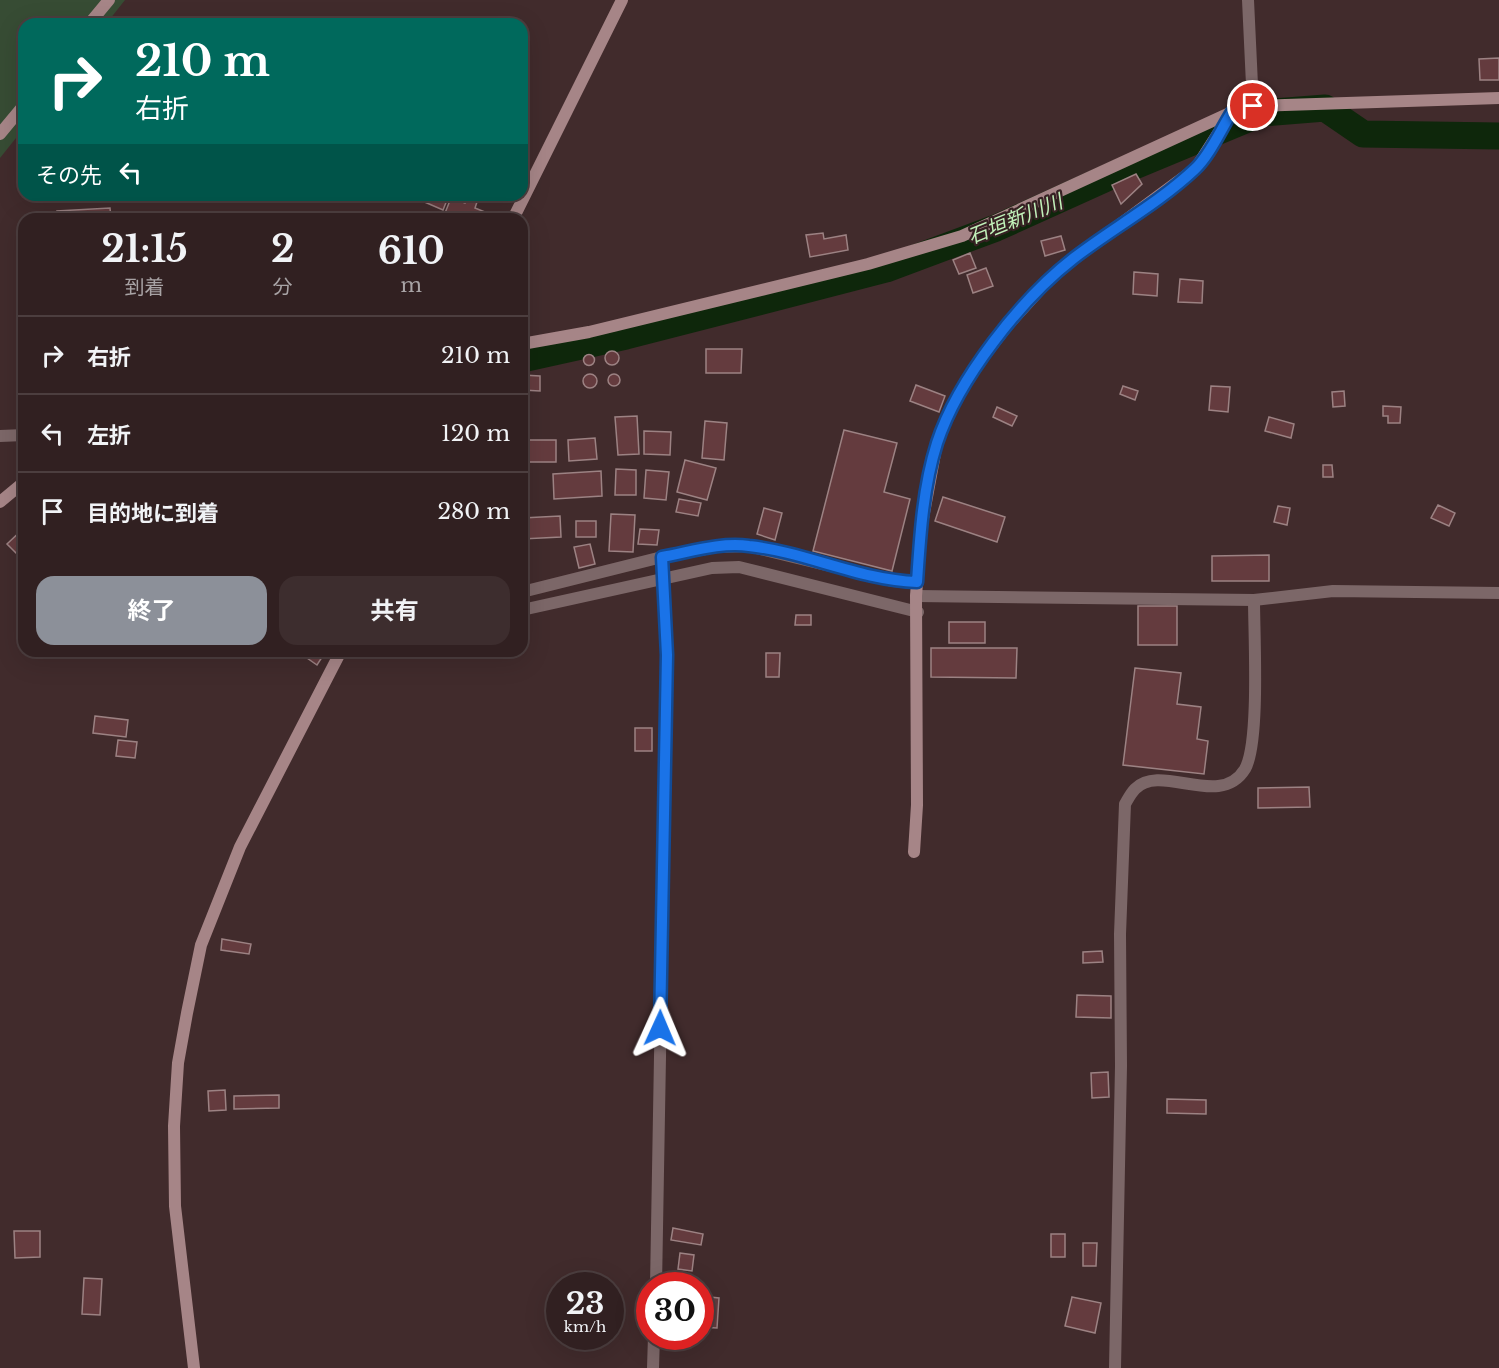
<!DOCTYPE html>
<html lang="ja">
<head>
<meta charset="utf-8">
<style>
	:root { --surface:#312021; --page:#3d2d2e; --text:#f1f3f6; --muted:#a8a3a5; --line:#4c3e3f; --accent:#8c9099 }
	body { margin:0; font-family:"Libre Baskerville","Noto Sans JP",serif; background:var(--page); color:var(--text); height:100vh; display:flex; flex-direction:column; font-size:22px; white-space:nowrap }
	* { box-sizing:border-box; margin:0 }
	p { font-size:20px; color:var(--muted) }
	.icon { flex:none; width:33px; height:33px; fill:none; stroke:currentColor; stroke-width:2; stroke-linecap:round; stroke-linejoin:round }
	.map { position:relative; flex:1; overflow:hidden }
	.sheet { position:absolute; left:18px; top:213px; width:510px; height:444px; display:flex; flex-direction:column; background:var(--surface); border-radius:18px; box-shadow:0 6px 24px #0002,0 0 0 2px var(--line) }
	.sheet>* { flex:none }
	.top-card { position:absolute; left:18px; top:18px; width:510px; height:183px; border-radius:18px; box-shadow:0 6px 24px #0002,0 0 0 2px var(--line); background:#00695c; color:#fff; overflow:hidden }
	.speed { position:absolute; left:546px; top:1272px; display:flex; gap:12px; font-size:30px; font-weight:700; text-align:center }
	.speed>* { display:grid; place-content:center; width:78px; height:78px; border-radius:50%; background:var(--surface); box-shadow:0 6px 24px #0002,0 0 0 2px var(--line); line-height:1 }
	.speed small { font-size:15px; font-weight:400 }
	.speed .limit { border:9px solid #d22; background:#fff; color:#111 }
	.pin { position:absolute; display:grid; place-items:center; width:51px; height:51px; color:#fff; margin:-26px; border:3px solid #fff; border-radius:50%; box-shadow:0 2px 6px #0007 }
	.me { position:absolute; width:66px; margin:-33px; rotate:1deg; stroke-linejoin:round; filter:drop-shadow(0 0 4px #0008) }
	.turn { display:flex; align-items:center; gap:21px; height:126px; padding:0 18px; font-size:27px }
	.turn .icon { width:78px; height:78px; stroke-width:2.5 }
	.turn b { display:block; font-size:42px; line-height:51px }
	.then { display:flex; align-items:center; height:57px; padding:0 18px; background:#0003; gap:12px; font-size:22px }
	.eta { display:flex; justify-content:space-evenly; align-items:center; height:102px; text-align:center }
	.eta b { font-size:36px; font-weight:700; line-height:42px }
	.button { display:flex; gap:12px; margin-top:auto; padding:12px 18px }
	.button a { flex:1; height:69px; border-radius:18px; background:var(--accent); color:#fff; font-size:24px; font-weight:700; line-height:69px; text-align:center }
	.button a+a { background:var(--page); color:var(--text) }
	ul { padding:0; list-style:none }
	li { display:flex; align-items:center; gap:18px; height:78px; padding:0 18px; border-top:2px solid var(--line) }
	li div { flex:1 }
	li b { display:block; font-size:22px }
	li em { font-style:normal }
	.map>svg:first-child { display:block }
	.green { fill:#374c34 }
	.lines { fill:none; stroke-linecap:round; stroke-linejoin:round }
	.river { stroke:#0e270b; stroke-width:27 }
	.building { fill:#643b3e; stroke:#9c8283; stroke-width:1.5 }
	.street { stroke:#7c6768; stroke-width:12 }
	.secondary { stroke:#a68587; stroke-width:12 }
	.route-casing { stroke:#114b97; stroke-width:15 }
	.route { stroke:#1a73e8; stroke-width:10 }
	.labels { text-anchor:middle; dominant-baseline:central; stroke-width:4.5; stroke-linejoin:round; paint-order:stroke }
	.water-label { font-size:20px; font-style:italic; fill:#c1f2ba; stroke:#362123 }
</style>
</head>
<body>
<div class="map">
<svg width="1499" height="1368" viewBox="0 0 1499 1368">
	<rect width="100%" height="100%" fill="#412b2c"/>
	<path class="green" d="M0,0h125l-19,24h-82v104l-24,30z"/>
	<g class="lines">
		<path class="river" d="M522,359l104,-23 260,-67 110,-41 124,-56 142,-59 63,-5 38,26 136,2"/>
	</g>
	<g class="building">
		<path d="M1499,58v22h-19l-1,-21z"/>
		<path d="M1136,174l6,10 -21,20 -9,-19z"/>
		<path d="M422,195h27l-6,15 -23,-10z"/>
		<path d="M451,198l14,5 2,-5 10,4 -2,6 20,8 -2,3h-34l-14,-6z"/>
		<path d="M110,208l1,11h-53l-1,-8z"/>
		<path d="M823,233l1,6 22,-4 2,15 -38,7 -4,-22z"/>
		<path d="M1061,236l4,14 -20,6 -4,-15z"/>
		<path d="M970,253l6,15 -17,6 -6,-14z"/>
		<path d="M986,268l7,18 -20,7 -6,-18z"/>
		<path d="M1134,272l24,2 -1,22 -24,-2z"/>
		<path d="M1180,279l23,2 -1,22 -24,-1z"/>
		<path d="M706,349h36l-1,24h-35z"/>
		<circle cx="612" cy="358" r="7"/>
		<circle cx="589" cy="360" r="5.5"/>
		<circle cx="614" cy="380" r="6"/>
		<circle cx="590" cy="381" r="7"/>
		<path d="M522,375l18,1v15l-18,-1z"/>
		<path d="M916,385l29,11 -6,16 -29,-11z"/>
		<path d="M1123,386l15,5 -3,9 -15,-6z"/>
		<path d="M1211,386l19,1 -2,25 -19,-2z"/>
		<path d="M1344,391l1,15 -12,1 -1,-15z"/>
		<path d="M1383,406l18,1 -1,16h-12v-7h-5z"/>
		<path d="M997,407l20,9 -5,10 -19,-9z"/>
		<path d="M637,416l2,38 -21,1 -3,-38z"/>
		<path d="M1269,417l25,7 -3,14 -26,-7z"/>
		<path d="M705,421l22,2 -3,37 -22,-2z"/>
		<path d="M844,430l53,13 -13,49 26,7 -18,72 -79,-20z"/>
		<path d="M644,431l27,1 -1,23 -26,-1z"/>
		<path d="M595,438l2,21 -28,2 -1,-21z"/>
		<rect x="522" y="440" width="34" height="22"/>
		<path d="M685,460l31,8 -9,32 -30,-8z"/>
		<path d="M1323,465h9l1,12h-10z"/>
		<path d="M616,469l20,1v25h-21z"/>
		<path d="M646,470l23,2 -3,28 -22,-2z"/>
		<path d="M601,471l1,25 -48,3 -1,-25z"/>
		<path d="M943,497l62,20 -8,25 -62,-21z"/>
		<path d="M679,499l22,4 -3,13 -22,-4z"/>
		<path d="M1438,505l17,8 -6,13 -18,-8z"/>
		<path d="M1278,506l12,2 -3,17 -13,-3z"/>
		<path d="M764,508l18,5 -7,27 -18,-6z"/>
		<path d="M611,514l24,1 -2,37 -24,-1z"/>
		<path d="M560,516l1,21 -39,2v-21z"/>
		<rect x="576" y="521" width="20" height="16"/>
		<path d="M23,529l1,19 -7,6 -10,-10z"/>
		<path d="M640,529l19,1 -2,15 -19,-1z"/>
		<path d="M590,544l5,20 -16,4 -5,-21z"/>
		<path d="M1269,555v26h-57v-25z"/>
		<rect x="1138" y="606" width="39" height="39"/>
		<path d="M796,615h15v10h-16z"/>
		<rect x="949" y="622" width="36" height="21"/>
		<path d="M931,648h86l-1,30 -85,-1z"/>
		<path d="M297,651h29l-9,14z"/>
		<path d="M766,653h14l-1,24h-13z"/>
		<path d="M1135,668l46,5 -4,31 24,3 -4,32 11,2 -4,33 -81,-9z"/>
		<path d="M95,716l33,4 -2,17 -33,-4z"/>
		<rect x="635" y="728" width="17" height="23"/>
		<path d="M118,740l19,2 -2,16 -19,-2z"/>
		<path d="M1309,787l1,20 -52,1v-20z"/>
		<path d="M222,939l29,5 -2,10 -28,-4z"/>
		<path d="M1102,951l1,11 -20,1v-11z"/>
		<path d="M1077,995l34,1v22l-35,-1z"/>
		<path d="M1108,1072l1,25 -17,1 -1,-25z"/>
		<path d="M225,1090l1,20 -17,1 -1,-20z"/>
		<path d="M279,1095v13l-45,1v-13z"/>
		<path d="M1167,1099l39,1v14l-39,-1z"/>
		<path d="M673,1228l30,6 -2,11 -30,-5z"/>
		<path d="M14,1231h26v26l-25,1z"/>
		<rect x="1051" y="1234" width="14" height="23"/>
		<path d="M1083,1243h14l-1,23h-13z"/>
		<path d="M680,1253l14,2 -2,16 -14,-2z"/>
		<path d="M84,1278l18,1 -2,36 -18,-1z"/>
		<path d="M700,1296l19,2 -2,30 -17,-1z"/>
		<path d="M1072,1297l29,6 -6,30 -30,-7z"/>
	</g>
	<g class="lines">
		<g class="street">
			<path d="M1248,0l5,106"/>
			<path d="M0,436l24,-1"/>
			<path d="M522,592l140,-35 54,-10 32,-1 144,35 25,1"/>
			<path d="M916,596l338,4 79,-9 166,2"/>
			<path d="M522,610l190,-42 27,-1 179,45"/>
			<path d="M656,1286l11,-631 -5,-98"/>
			<path d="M653,1368l1,-32"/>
			<path d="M1115,1368l6,-302 -1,-132 5,-130c3,-5 6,-11 10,-15 26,-27 85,21 110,-20 15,-26 9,-134 9,-169"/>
		</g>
		<g class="secondary">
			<path d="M89,24l20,-24"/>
			<path d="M0,134l24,-29"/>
			<path d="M513,219l109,-219"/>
			<path d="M522,344l67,-12 279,-68 94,-28 270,-124 21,-6 246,-8"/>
			<path d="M0,502l24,-20"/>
			<path d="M914,852l3,-47 -1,-209 5,-67 16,-86 16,-39 24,-39 30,-39 40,-44 26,-23 123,-91 35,-55"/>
			<path d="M194,1368l-19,-162 -1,-80 4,-63 9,-50 14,-68 39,-98 101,-196"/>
		</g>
	</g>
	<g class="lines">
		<defs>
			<path id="route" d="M660,1028l7,-373 -5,-98c28,-5 58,-15 87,-11 57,6 110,34 168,36 3,-46 6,-95 20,-139 21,-64 84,-144 137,-185 39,-30 85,-55 121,-89 15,-14 26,-40 37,-57l21,-6"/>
		</defs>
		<use href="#route" class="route-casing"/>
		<use href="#route" class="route"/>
	</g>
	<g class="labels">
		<g class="water-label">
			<text transform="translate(1015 219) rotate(-22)">石垣新川川</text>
		</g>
	</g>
</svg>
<div class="speed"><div>23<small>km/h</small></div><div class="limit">30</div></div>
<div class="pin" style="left:1253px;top:106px;background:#d93025"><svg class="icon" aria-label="arrive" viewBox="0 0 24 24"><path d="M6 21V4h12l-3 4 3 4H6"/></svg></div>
<svg class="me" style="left:660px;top:1028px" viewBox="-20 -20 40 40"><path d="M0-17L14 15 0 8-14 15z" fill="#1a73e8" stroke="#fff" stroke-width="4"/></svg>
<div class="top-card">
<div class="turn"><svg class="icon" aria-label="right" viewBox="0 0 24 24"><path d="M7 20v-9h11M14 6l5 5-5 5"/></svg><div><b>210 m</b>右折</div></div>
<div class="then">その先<svg class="icon" aria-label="left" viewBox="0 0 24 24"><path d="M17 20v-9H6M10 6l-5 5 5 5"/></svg></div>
</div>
<section class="sheet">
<div class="eta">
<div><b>21:15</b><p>到着</p></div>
<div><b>2</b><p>分</p></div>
<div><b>610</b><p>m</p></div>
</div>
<ul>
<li><svg class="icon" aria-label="right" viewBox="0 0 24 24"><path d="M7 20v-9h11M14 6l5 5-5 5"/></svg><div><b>右折</b></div><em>210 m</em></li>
<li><svg class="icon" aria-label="left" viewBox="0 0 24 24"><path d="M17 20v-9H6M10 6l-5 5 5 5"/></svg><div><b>左折</b></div><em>120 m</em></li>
<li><svg class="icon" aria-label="arrive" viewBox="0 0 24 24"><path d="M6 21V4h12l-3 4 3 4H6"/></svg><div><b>目的地に到着</b></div><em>280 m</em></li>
</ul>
<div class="button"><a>終了</a><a>共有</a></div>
</section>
</div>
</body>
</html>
